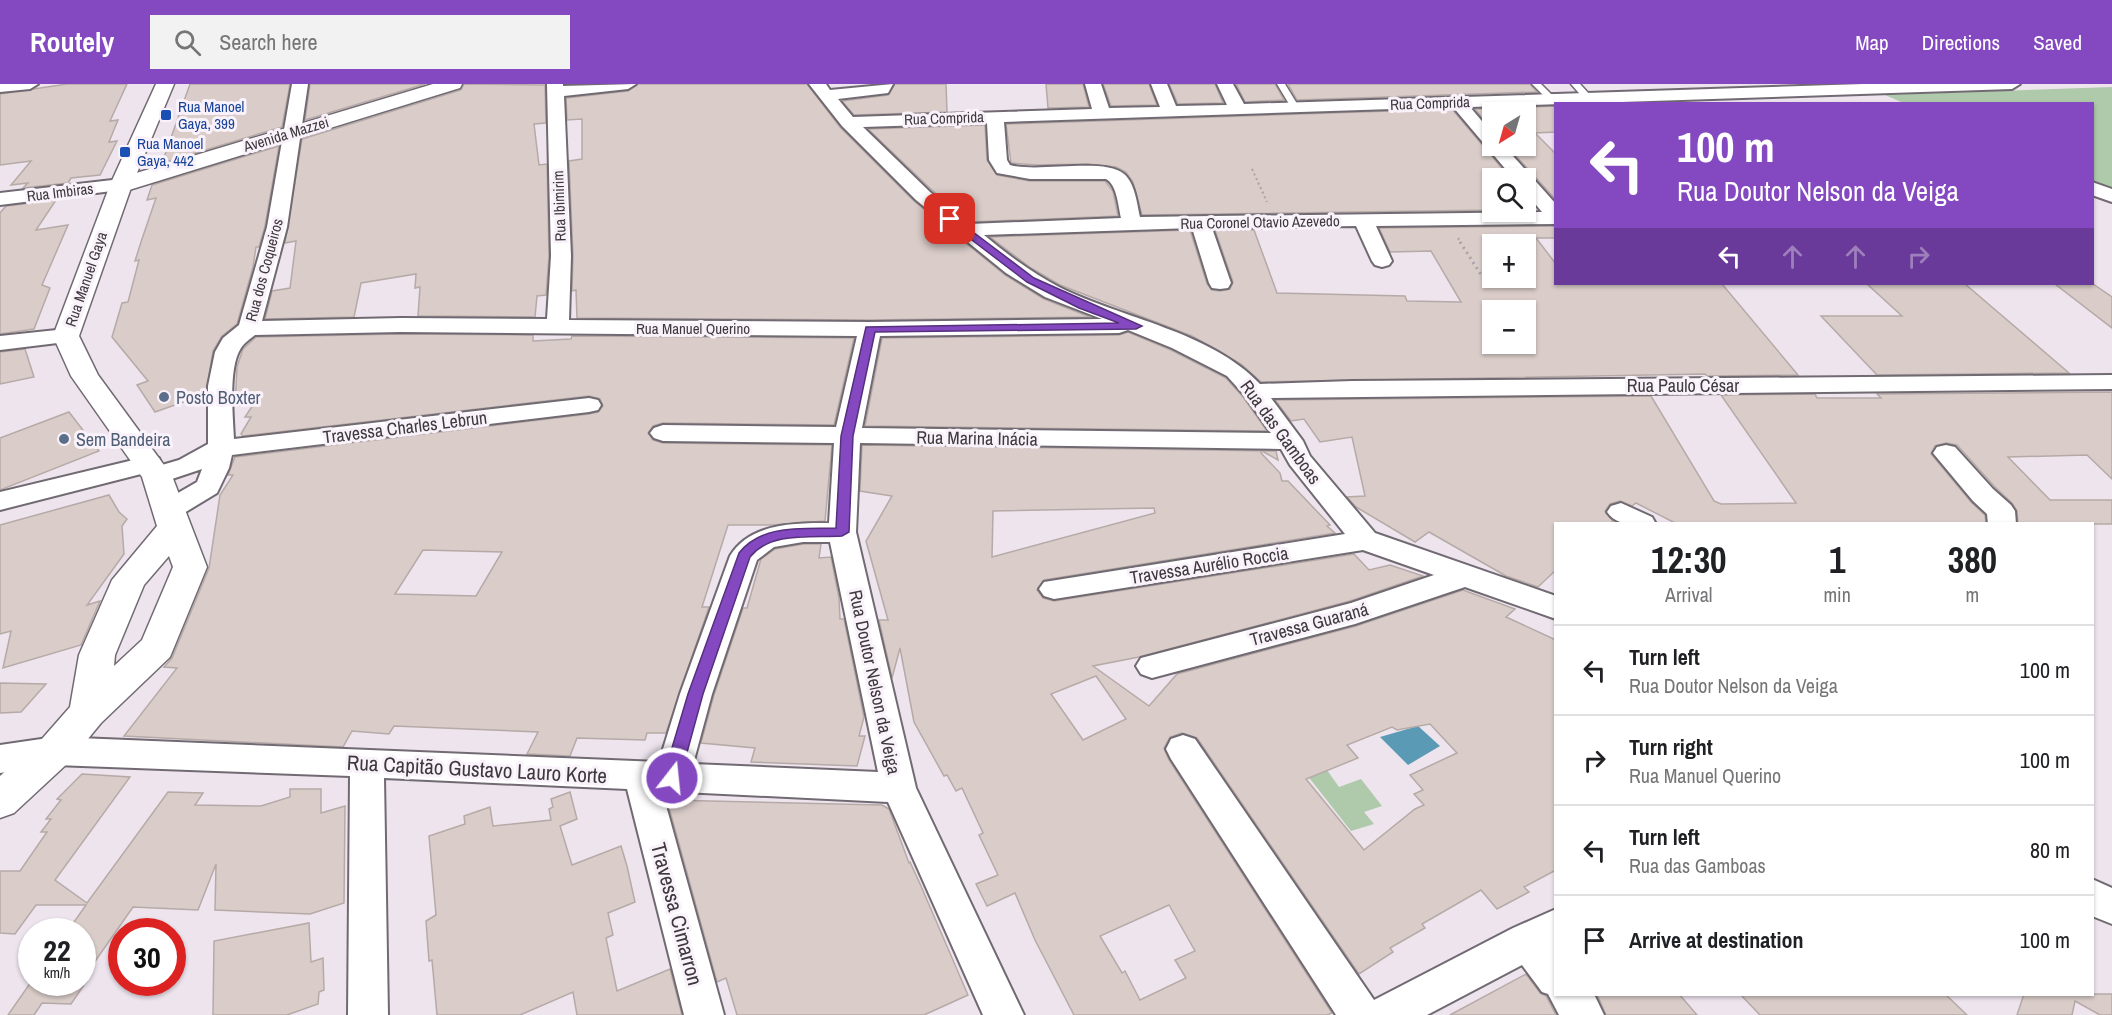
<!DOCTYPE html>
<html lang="en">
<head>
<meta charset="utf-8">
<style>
	:root { --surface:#fff; --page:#f2f2f2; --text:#202124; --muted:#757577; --line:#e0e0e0; --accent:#8449c0 }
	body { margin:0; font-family:"Archivo Narrow",sans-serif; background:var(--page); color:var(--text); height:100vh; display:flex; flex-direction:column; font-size:22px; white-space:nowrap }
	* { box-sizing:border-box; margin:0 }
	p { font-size:20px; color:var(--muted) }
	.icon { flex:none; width:33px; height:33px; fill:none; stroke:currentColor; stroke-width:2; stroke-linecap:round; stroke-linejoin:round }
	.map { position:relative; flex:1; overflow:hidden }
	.side { position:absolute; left:1554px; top:438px; width:540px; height:474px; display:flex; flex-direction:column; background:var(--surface); border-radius:0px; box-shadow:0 2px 4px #0004 }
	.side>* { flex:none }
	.hud { position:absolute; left:1554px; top:18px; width:540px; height:183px; border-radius:0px; box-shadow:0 2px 4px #0004; background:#8449c0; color:#fff; overflow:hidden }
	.needle { width:39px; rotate:217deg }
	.tools { position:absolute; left:1482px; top:18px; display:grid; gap:12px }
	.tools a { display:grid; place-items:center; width:54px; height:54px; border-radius:0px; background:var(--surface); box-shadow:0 2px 4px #0004; font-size:30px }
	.speed { position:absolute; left:18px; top:834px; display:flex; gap:12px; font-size:30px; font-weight:700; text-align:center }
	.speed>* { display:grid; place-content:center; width:78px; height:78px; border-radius:50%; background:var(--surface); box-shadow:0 2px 4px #0004; line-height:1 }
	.speed small { font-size:15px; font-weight:400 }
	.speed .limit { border:9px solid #d22; background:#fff; color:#111 }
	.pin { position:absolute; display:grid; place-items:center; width:51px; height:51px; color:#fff; margin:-26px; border-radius:12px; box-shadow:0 3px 9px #0006 }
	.me { position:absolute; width:66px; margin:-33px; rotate:16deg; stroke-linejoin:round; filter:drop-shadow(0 0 4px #0008) }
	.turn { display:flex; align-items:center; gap:21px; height:126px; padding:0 24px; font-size:27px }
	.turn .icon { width:78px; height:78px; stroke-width:2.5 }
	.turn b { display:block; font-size:42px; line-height:51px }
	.lanes { display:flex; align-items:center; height:57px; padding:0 24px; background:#0003; justify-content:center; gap:30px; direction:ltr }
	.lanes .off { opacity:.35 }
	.eta { display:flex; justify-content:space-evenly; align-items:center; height:102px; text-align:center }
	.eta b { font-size:36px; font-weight:700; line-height:42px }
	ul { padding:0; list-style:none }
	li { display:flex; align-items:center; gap:18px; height:90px; padding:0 24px; border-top:2px solid var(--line) }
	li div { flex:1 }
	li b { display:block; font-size:22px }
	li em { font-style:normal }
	header { display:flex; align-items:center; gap:36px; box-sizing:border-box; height:84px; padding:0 30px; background:var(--accent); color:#fff }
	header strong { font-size:28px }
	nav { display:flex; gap:33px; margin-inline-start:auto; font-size:21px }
	.search { width:420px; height:54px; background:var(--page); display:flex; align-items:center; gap:15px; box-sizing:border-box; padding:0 21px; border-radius:0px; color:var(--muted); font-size:22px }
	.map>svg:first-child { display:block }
	.green { fill:#afcaab }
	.water { fill:#5b9ab5 }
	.building { fill:#d9ccc9; stroke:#b6aaa7; stroke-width:1.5; fill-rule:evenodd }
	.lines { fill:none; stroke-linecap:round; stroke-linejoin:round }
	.service-casing { stroke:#716a72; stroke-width:3 }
	.minor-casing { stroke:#716a72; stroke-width:4 }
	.tertiary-casing { stroke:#716a72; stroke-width:3 }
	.secondary-casing { stroke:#716a72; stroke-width:3 }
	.path-far1 { stroke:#a9a2a9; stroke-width:2; stroke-dasharray:2 3; stroke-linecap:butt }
	.path { stroke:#a9a2a9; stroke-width:3; stroke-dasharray:2 4; stroke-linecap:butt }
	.service { fill:#fff; fill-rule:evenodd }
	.minor { fill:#fff; fill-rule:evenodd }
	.tertiary { fill:#fff; fill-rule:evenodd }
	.secondary { fill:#fff; fill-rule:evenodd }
	.route { fill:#8449c0; stroke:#562f7d; stroke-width:1.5 }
	.transit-dot { fill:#1a4fb4; stroke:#faf2fb; stroke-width:2 }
	.service-dot { fill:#5c6f8a; stroke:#faf2fb; stroke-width:2 }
	.labels { text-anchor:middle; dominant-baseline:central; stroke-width:6; stroke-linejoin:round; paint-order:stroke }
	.far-street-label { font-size:15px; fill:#3d393d; stroke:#faf2fb }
	.far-transit-label { font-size:15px; fill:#164399; stroke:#faf2fb; text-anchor:start }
	.street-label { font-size:18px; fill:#3d393d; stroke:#faf2fb }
	.service-label { font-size:18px; fill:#4e5e75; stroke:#faf2fb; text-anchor:start }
	.near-street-label { font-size:21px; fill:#3d393d; stroke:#faf2fb }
</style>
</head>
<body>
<header>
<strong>Routely</strong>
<div class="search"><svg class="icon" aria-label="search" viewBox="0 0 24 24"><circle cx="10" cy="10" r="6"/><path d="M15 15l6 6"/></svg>Search here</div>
<nav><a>Map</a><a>Directions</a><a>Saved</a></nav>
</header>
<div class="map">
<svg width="2112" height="931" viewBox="0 0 2112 931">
	<rect width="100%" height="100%" fill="#ede4ee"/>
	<g class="green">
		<path d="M2112,3v101l-19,-8 -1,-76h-186l-21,-9z"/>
		<path d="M1327,686l12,17 22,-8 21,27 -18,6 10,12 -23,7 -44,-56z"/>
	</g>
	<path class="water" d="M1418,642l22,20 -32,19 -28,-28z"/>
	<g class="building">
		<path d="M67,0h60l-17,37 8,-1 -9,22 8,-1 -17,34 -29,3 -3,5 -45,5 5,-5 -17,2 20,-24 -31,4v-71z"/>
		<path d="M190,0h100l-8,43 -120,36z"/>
		<path d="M310,0h115l-120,36z"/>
		<path d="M464,0l81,1 1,38 -12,1 5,41 8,-1 2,92 -3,39 -9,1 -2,21 -117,-1 2,-29 -5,1 1,-14 -55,9 -7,34 -89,2 7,-28 18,-3 6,-47 -11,2 17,-104 159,-49z"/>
		<path d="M638,0h169l33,43 75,75 90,73 39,24 46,18 -220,3 -293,-2 -1,-28 -4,1 1,-35 -4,-95 13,-2v-40l-15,1 -1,-22 62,-7z"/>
		<path d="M895,0h51l1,28 -93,3 -12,-14 46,-6z"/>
		<path d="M1046,0h37l6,23 -41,1z"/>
		<path d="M1103,0h46l8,21 -46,1z"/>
		<path d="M1169,0h46l8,19 -45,1z"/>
		<path d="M1236,0h39l9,16 -39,2z"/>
		<path d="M1288,0h242l7,8 -240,8z"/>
		<path d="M1556,22v26l-21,1 21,21v46l-49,-54h19v-34h-34v18l-17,-21z"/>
		<path d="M1452,25l58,69h-18v32l-350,5 -9,-33 -7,-10 -10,-5 -29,-3 -50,1 -26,-2 -5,-39z"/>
		<path d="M985,41l2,35 10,15 33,6h75l8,10 5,25 -148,6 -38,-32 -64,-61z"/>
		<path d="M279,62l-14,80 -6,21h-3l-3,20 -16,57 -15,12 -9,15 -7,43 -51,18 -18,-27 11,-4 -36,-44 10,-34 6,-1 11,-42 -4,1 6,-19 15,-44 -9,2 5,-15z"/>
		<path d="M56,116l-20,30 32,-5 -26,60 8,3 -16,41 -34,5v-121l6,-7z"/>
		<path d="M1556,142v12h-20l20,26v20h166l76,91 -91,1 -2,-2 -444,8 -20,-18 -49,-28 -132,-51 -29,-17 -41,-31 200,-7 17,54 5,6 8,1 10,-2 3,-7 -18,-52h39l23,63 128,3 2,5 54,1 -30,-51 -41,1 -11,-24zM1492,160h34v34h-34zM1492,226h34v34h-34z"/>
		<path d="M1867,200h98l104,89 -192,2 -56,-59h81z"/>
		<path d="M2055,200h38l19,13v31z"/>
		<path d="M1128,248l43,18 55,28 17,19 24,34 -402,-5 17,-88 237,-3z"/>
		<path d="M401,250l132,1v6l38,-2 1,-3 282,2 -20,87 -171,-2 -10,3 -5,7 5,7 10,3 169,2 -7,76 -53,4h-44l-26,82h7l-43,126h-19l-2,7 -68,-2 -7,18 -43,-2 11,-22 -46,-2 -98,-4 -5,8 -37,-3 -9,16 -219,-11 53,-68 -13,-1 8,-9 37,-90 11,-73 13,-20h-5l7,-18 354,-43 9,-2 5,-6 -3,-7 -11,-3 -346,40 -2,-2 10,-17h-6l8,-12 -18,1 2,-39 6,-18 13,-12zM423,466l79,2 -26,44 -81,-2z"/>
		<path d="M25,265l9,28 -34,7v-32z"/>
		<path d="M2112,308v87l-25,-24 -79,2 42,43h62v24h-94l-1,-13 -5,-8 -17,-16 -38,-42 -11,-2 -11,3 -4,8 40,48 14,13 1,9h-309l-41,-21 -4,3 -12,-5 -10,3 -5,7 8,10 -3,3h-54v46l-18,17 -32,-11 -77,-44 -14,10 -59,-35 -9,-10 18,-1 -13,-59 -32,5 -16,-23 -13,2 -16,-21 376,-4 63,105 7,3 75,-1 -75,-108 94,-1 2,4h64l-4,-4z"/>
		<path d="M69,328l30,39 -99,39v-52z"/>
		<path d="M862,361l414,6 2,9 -16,-9 -1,2 19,20 2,8h6l42,44 -3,1 8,7 -291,47 -7,10 6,8 11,3 300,-47 15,16 21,-5 33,11 -73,25 -211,56 -46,9 56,40 28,-32 179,-48 107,-36 52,19 -9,8 50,23v230l-32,17 5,5 -32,17 -16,-19 -59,34 3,4 -35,20 3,4 -34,22 -162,-236 -15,-5 -12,4 -6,11 5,12 163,253 -5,2h-253l-39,-75 -20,-47 -28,13 -11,-22 22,-9 -19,-40 4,-2 -21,-45 -6,3 -9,-16 -3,1 -30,-54 -14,-74 -8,30 -13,-58h9l-22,-79 26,-45 -32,-5zM1154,424l1,5 -163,44 1,-46zM1096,592l30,43 -43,21 -32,-46zM1430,640l27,29 -47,22 13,15 -9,4 10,11 -9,4 -51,41 -58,-71 52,-21 -11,-13 45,-18 5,3zM1169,821l26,46 -20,9 11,18 -46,22 -15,-29 -3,2 -22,-37z"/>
		<path d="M109,411l10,17 8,7 -5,7 2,28 -37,51 13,-4 -19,44 -78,23 8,-37 -11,3v-109z"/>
		<path d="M803,460h18l-2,14 12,-1 8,41 1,21h4l20,98 -5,19h6l-8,30 -106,-4 4,-14 -54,-5 13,-48 29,-87h4l14,-49 14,-10z"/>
		<path d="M0,599l46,1 -25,28 -21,1z"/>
		<path d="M82,690l48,3 -75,103 32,23 81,-111 35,1 -8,12 66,1 29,-9v-8h31v24l24,-7 -1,97 -34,11 -95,-4 1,-46 -18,46 -65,-3 -51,73v-48h-15l19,-27h-50l-21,29 -15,-1v-62h20l27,-39h-6l10,-13h-5l15,-19 -4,-1z"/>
		<path d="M570,708l7,27 -17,7 12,39 49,-19 6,20 8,36 -27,11 5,22 -7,3 11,53 53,-22 12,46h-105l-4,-23 -53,23h-83l-5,-55 -3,1 -3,-40 10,-6 -7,-79 36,-12 -1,-8 26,-9 3,19 58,-6 -2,-11 4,-2 -2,-8z"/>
		<path d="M667,716l215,5 7,4 20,54 1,-1 11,24 47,109 -44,20h-187l-11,-37 -9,4z"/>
		<path d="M309,839l2,39 12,-4 1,32 -5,2 -1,12 -31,11h-74l1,-74z"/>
		<path d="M1526,890l14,19 6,3 10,19h-106z"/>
		<path d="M31,898h55l-15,22 -29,-1 -8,12h-26z"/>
		<path d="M1597,910h82l18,21h-91z"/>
		<path d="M1740,910h205l22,21h-207z"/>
		<path d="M2024,910h88v21h-12l-25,-14 -3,14h-55z"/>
	</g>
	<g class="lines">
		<defs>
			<g id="service">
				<path d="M1277,0h8l14,23 -1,2h-6z"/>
				<path d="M1532,0h9l14,14 -7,2z"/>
				<path d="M1571,0h9l11,12v4h-6z"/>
			</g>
			<g id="minor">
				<path d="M0,0h38l-8,5 -30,3z"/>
				<path d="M292,0h16l-21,143 -25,94 139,-3 146,1 4,-63 -4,-172h16v2l73,-2 -8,5 -64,7 7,160 -2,64 301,2 232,-3 -57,-22 -39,-24 -90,-73 -74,-74 -33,-42h17l4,6 63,-6 -5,9 -50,6 15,18 239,-8 -7,-25h16l8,24 51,-1 -9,-23h16l9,22 51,-1 -10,-21h16l11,20 619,-20h157l-8,5 -542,18 22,26v13h12l52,58v20l-180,2 16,35 -3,4 -7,2 -7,-2 -3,-4 -16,-35 -144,2 19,55 -3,5 -8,1 -8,-1 -3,-5 -17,-55 -208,7c24,20 48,38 75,52 64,32 151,44 201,97l92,-3 760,-6v14l-841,9 32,43 7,15 65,77 181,63v23l-91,-32 -110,37 -203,54 -11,-4 -5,-8 5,-8 210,-55 83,-28 -71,-25 -309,49 -10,-3 -5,-7 5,-7 301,-48 -55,-69 -9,-16 -421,-6 -4,89 60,256 108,227h-41l-95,-213 -226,-11 62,224h-40l-57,-226 -243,-11 4,237h-40l2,-239 -295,-11 -55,8v-28l55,-8 604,25 21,-68 50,-138c20,-33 64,-33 99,-33l5,-80 -171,-2 -9,-3 -4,-5 4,-5 9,-3 173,2 21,-91 -456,-4 -146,3c-5,4 -11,8 -14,13 -13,19 -8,68 -7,91l355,-41 9,2 3,5 -3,5 -9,2 -357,43 -3,13 -12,25 -38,23 -10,3 -10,-3 -4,-6 4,-6 38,-22 5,-13 -45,15 -9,-2 -4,-6 1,-3 -145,37v-18l150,-36 9,2 3,7 17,-5 29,-16v-58l7,-34 8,-14 16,-13 28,-98zM1453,23l60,71h13v15l16,19 -402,5c-3,-13 -5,-34 -16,-43 -19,-17 -86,-1 -114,-9l-3,-5 -3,-38zM987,39l2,37 8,13 33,6h76c11,6 12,26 15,39l-152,6 -39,-32 -67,-65zM1128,246l44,18 55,28 18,20 26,37 -409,-5 18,-92 239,-3zM803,458h27l48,230 -185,-8 19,-70 45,-134 17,-13z"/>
				<path d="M121,95l7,2 2,4 -2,4 -128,16v-12z"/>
				<path d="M2092,98l20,7v13l-20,-7z"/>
				<path d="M66,245l8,2 3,5 -3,5 -74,9v-14z"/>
				<path d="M1946,361l9,2 38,42 18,16 4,6 1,13h-28l-1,-10 -14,-13 -40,-48 4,-6z"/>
				<path d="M1621,419l31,14 4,7c-18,0 -38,4 -49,-12l4,-6z"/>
				<path d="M1183,651l12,4 179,261 139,-72 43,-19v85h38l10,21h-45l-11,-21 -6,-2 -20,-27 -95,50h-91l-165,-256 -5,-10 5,-10z"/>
				<path d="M2092,795l20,9v36l-20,-8z"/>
			</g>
			<path id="tertiary" d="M433,0h29l-2,4 -331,102 -8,2 -8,-2 -3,-5 3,-5z"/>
			<path id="secondary" d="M156,0h18l-42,101 -53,151 19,39 74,101 35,91 -37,90 -69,66 -32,39 -55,51 -14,5v-42l41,-36 29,-33 9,-52 33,-75 45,-54 -15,-49 -71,-101 -18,-40 57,-151zM169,472l4,11 -31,73 -28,26 1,-11 29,-70z"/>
		</defs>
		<use href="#service" class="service-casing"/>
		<use href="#minor" class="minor-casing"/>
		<use href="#tertiary" class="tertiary-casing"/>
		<use href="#secondary" class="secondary-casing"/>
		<g class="path-far1">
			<path d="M1252,85l15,33"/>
			<path d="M1458,154l3,5"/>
		</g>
		<path class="path" d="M1460,158l29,45"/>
		<use href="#service" class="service"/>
		<use href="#minor" class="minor"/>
		<use href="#tertiary" class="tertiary"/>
		<use href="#secondary" class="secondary"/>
	</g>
	<path class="route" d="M947,133h6l81,61 108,48 -6,3 -261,3 -22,104 -4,96 -7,4c-30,2 -71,-5 -92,21l-47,137 -23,84 -3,5 -5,2 -6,-2 -3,-5 25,-84 51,-141c23,-29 63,-24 97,-25l5,-92 25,-109 253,-4 -40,-15 -52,-26 -80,-61z"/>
	<g class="transit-dot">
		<rect x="160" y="25" width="12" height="12" rx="3"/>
		<rect x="119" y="62" width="12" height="12" rx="3"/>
	</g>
	<g class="service-dot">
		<circle cx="164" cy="313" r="6"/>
		<circle cx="64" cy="355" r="6"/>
	</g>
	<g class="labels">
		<g class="far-street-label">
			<text transform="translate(1430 19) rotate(-2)">Rua Comprida</text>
			<text transform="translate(944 34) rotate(-2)">Rua Comprida</text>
			<text transform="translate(286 50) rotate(-17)">Avenida Mazzei</text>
			<text transform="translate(60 108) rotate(-7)">Rua Imbiras</text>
			<text transform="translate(559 122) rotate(-92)">Rua Ibimirim</text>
			<text transform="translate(1260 138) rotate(-1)">Rua Coronel Otavio Azevedo</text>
			<text transform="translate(264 186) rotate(-75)">Rua dos Coqueiros</text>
			<text transform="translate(86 195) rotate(-71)">Rua Manuel Gaya</text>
			<text x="693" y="244">Rua Manuel Querino</text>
		</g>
		<g class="far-transit-label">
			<text x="178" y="22">Rua Manoel<tspan x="178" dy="17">Gaya, 399</tspan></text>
			<text x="137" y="59">Rua Manoel<tspan x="137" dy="17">Gaya, 442</tspan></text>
		</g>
		<g class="street-label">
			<text x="1683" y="301">Rua Paulo César</text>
			<text transform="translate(405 343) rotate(-7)">Travessa Charles Lebrun</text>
			<text transform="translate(1281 348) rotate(54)">Rua das Gamboas</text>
			<text transform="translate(977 354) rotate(1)">Rua Marina Inácia</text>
			<text transform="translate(1209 481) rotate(-9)">Travessa Aurélio Roccia</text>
			<text transform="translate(1309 540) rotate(-15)">Travessa Guaraná</text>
			<text transform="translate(875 598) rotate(78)">Rua Doutor Nelson da Veiga</text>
		</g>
		<g class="service-label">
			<text x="176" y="313">Posto Boxter</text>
			<text x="76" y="355">Sem Bandeira</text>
		</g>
		<g class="near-street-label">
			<text transform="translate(477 685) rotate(3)">Rua Capitão Gustavo Lauro Korte</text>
			<text transform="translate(677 830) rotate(75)">Travessa Cimarron</text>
		</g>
	</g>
</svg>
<div class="tools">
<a><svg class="needle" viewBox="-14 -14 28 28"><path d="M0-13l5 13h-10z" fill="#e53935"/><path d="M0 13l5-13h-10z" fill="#757577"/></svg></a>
<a><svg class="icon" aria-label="search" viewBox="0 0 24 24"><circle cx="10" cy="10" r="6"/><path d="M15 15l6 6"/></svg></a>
<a>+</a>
<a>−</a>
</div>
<div class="speed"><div>22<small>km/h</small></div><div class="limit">30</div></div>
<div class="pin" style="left:950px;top:135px;background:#d93025"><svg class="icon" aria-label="arrive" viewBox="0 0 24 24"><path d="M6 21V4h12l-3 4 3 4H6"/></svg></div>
<svg class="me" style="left:672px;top:694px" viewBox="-20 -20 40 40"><circle r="17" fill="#8449c0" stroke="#fff" stroke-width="3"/><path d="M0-11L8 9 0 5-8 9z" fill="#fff"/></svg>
<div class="hud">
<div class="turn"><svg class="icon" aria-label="left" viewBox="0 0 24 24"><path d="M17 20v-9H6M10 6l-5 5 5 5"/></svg><div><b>100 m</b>Rua Doutor Nelson da Veiga</div></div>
<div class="lanes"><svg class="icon" aria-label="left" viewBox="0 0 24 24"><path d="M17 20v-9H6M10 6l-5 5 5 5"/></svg><svg class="icon off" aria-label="ahead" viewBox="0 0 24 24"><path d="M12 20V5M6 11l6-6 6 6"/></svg><svg class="icon off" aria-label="ahead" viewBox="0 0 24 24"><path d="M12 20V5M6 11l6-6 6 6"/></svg><svg class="icon off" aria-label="right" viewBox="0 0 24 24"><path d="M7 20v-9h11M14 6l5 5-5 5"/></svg></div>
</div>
<section class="side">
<div class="eta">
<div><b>12:30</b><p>Arrival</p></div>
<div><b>1</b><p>min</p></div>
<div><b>380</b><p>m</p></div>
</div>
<ul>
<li><svg class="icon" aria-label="left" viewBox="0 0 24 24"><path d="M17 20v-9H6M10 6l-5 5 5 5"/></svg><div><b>Turn left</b><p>Rua Doutor Nelson da Veiga</p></div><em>100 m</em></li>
<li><svg class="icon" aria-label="right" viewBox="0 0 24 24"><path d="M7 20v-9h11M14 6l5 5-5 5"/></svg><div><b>Turn right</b><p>Rua Manuel Querino</p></div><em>100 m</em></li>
<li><svg class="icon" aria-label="left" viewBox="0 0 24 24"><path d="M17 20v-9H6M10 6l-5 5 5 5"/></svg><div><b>Turn left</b><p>Rua das Gamboas</p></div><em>80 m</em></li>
<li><svg class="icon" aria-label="arrive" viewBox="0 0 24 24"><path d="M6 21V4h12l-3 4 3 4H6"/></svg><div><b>Arrive at destination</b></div><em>100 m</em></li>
</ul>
</section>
</div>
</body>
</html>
